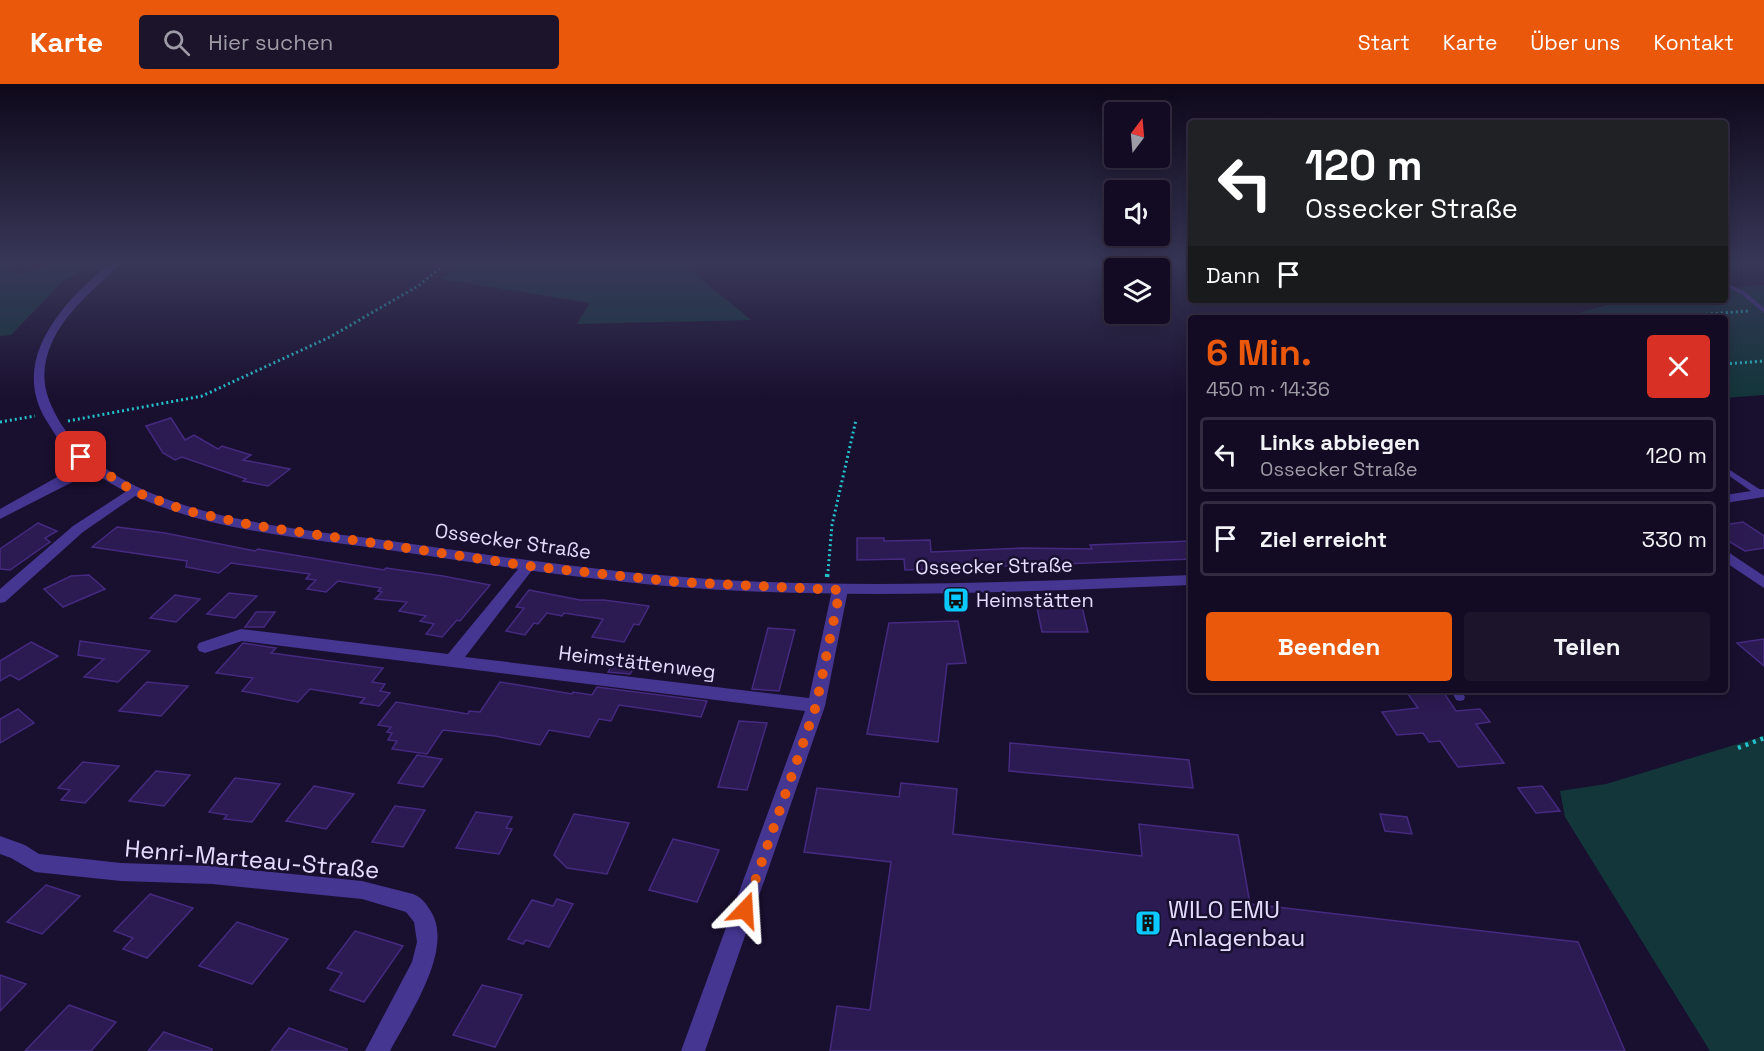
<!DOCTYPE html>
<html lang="de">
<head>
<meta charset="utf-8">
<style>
	:root { --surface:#130b23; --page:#1c142b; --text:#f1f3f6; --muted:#9d9ba6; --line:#322b41; --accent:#ea580c }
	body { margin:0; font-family:"Space Grotesk",sans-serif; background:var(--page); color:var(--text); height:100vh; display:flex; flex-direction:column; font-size:22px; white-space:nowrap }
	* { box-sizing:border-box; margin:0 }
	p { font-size:20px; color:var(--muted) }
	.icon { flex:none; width:33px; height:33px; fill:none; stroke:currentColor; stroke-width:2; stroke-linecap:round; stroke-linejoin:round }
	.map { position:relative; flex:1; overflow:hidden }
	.panel { position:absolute; left:1188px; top:231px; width:540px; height:378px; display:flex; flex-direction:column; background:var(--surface); border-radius:6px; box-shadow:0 3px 15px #0003,0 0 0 2px var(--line) }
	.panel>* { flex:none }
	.hud { position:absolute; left:1188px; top:36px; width:540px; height:183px; border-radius:6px; box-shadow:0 3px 15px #0003,0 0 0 2px var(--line); background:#202124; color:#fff; overflow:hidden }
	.needle { width:39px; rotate:16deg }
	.tools { position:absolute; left:1104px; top:18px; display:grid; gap:12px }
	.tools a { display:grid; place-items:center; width:66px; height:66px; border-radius:6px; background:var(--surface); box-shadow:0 3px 15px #0003,0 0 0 2px var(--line); font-size:30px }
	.pin { position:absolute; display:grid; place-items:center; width:51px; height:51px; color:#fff; margin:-26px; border-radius:12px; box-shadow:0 3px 9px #0006 }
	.me { position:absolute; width:66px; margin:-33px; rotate:20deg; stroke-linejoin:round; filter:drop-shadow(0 0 4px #0008) }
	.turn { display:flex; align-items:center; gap:21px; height:126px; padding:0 18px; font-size:27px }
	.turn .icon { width:78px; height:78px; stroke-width:2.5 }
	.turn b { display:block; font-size:42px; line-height:51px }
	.then { display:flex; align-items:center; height:57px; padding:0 18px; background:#0003; gap:12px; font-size:22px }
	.round { display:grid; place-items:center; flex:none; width:63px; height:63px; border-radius:6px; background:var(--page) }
	.summary { display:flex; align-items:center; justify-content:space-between; height:102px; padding:0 18px }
	h1 { font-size:36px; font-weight:600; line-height:45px; color:var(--accent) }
	.action { display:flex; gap:12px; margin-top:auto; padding:12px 18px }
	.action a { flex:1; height:69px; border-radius:6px; background:var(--accent); color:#fff; font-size:24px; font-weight:600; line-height:69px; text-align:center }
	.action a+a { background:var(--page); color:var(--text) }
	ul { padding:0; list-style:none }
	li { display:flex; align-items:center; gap:18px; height:75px; margin:0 12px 9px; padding:0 6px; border:3px solid var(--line); border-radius:6px }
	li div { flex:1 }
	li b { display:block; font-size:22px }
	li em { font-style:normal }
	header { display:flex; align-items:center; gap:36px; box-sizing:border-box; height:84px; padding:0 30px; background:var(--accent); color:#fff }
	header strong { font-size:28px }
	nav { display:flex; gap:33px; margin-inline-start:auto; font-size:21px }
	.search { width:420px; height:54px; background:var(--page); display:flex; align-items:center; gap:15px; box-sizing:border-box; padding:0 21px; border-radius:6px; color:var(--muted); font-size:22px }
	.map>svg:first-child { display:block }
	.green { fill:#12363a }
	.building { fill:#2c1a52; stroke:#452a80; stroke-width:1.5 }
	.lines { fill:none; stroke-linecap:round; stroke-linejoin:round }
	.path-far1 { stroke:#25c1cb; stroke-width:3; stroke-dasharray:2 3; stroke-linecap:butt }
	.path { stroke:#25c1cb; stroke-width:4.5; stroke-dasharray:3 5; stroke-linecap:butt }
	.service { fill:#453692; fill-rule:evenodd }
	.minor { fill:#453692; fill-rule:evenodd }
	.tertiary { fill:#453692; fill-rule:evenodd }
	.route { stroke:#ea580c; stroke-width:10; stroke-dasharray:0 18 }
	.labels { text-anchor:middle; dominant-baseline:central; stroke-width:5; stroke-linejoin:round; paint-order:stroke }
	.street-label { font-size:20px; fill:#e5ddff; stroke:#190f2f }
	.poi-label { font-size:20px; fill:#e5ddff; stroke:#190f2f; text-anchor:start }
	.near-street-label { font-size:24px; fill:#e5ddff; stroke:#190f2f }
	.near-poi-label { font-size:24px; fill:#e5ddff; stroke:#190f2f; text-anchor:start }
</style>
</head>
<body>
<header>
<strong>Karte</strong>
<div class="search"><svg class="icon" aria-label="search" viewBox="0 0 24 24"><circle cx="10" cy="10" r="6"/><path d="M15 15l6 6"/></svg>Hier suchen</div>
<nav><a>Start</a><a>Karte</a><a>Über uns</a><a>Kontakt</a></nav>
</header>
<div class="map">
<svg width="1764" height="967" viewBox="0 0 1764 967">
	<rect width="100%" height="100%" fill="#190f2f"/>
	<g class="green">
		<path d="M0,180l21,10 30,-10h41l-32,20 -49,51 -11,1z"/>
		<path d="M463,180h220l68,56 -174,4 13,-21 -149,-24z"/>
		<path d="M1764,201v110l-39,3v-80h-166l68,-18h98v-11z"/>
		<path d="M1764,652v315h-54l-145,-234 -5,-26 46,-7z"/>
	</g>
	<g class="building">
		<path d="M171,334l14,22 9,-5 24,14 4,-3 29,9 -8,5 47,9 -22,17 -25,-5 3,-2 -64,-22 -7,3 -12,-7 -17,-27z"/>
		<path d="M1743,438l21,14v12l-19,3 -20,-12v-14z"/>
		<path d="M38,439l19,8 -12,7 5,4 -40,28 -10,-1v-20z"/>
		<path d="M117,443l48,6 90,18 3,-2 126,21 2,-2 57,8 47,9 -30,36 -3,-1 -15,17 -16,-3 8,-10 -14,-3 6,-5 -27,-5 8,-9 -32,-3 7,-7 -4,-1 3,-3 -43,-7 -12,11 -19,-3 9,-9 -10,-1 4,-5 -79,-11 -12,10 -33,-6 1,-6 -95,-14z"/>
		<path d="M857,454h27v3l46,-1 1,12 92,-4 69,1 -2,-4 101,-4v18l-286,11 -1,-11 -47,1z"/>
		<path d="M89,491l16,14 -42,18 -19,-18 27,-13z"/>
		<path d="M529,506l51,10h24l45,6 -10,19 -5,-1 -10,18 -32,-5 11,-18 -39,-6 -2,3 -15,-3 -9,11 -4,-1 -9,12 -19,-4 18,-23 -8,-1z"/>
		<path d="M229,509l28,3 -22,22 -28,-4z"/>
		<path d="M175,511l25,4 -24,23 -26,-4z"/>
		<path d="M1082,523l6,25h-46l-5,-24z"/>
		<path d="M256,528h19l-11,15h-19z"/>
		<path d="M958,537l8,42 -19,1 -9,78 -71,-8 22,-111z"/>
		<path d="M768,544l27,2 -16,61 -27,-2z"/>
		<path d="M1764,555v27l-27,-23z"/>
		<path d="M80,557l70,10 -32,31 -34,-5 20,-18 -26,-4z"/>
		<path d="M31,558l27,14 -39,24 -9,-5 -10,6v-20z"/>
		<path d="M243,559l33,5 -5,5 112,15 -11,14 13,2 -5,7 10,2 -11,13 -19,-3 5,-5 -55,-9 -12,13 -56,-11 11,-13 -37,-5z"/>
		<path d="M619,571l21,4 -10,15 -22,-2z"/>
		<path d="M147,598l41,4 -27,30 -42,-5z"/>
		<path d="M500,598l72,12 1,-2 19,3 5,-8 110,14 -6,16 -82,-12 -8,16 -12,-2 -10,18 -40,-7 -9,15 -45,-9 -52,-6 -16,24 -35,-5 5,-8 -9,-1 4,-7 -5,-1 4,-5 -13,-2 18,-23 72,12 1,-3 11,1z"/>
		<path d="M1405,606h37l14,21 24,-2 10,13 -14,2 28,39 -46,4 -18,-26 -11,1 -6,-9 -26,2 -15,-23 36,-4z"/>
		<path d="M18,625l16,14 -34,20v-24z"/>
		<path d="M739,637l28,2 -20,67 -29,-3z"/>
		<path d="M1010,659l179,17 4,28 -184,-17z"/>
		<path d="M417,671l25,4 -19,28 -25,-4z"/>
		<path d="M83,678l36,4 -34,37 -24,-3 9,-10 -12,-2z"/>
		<path d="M156,687l34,4 -26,31 -35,-5z"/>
		<path d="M235,694l45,6 -28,38 -28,-3 3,-4 -18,-3z"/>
		<path d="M901,699l56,6 -4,45 189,22 -3,-32 99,11 12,69 328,38 47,109h-795l7,-45 33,4 21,-148 -87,-10 13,-64 82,9z"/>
		<path d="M314,702l40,8 -28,35 -40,-8z"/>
		<path d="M1542,702l18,25 -24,2 -18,-25z"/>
		<path d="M395,722l30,4 -22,37 -31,-5z"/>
		<path d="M476,728l36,5 -6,11 6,1 -13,25 -43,-6z"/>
		<path d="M574,730l55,9 -22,51 -40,-6 -13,-13z"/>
		<path d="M1380,730l27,3 5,17 -27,-3z"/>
		<path d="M673,755l46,11 -22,52 -48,-12z"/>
		<path d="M46,801l34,11 -38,38 -35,-12z"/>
		<path d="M150,810l43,14 -46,50 -24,-9 10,-11 -19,-7z"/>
		<path d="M557,815l16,5 -24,43 -23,-7 -3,4 -15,-5 24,-39 21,6z"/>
		<path d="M237,838l51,17 -36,45 -53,-18z"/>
		<path d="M355,847l48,15 -39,56 -34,-12 12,-17 -15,-5z"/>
		<path d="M0,891l26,9 -26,27z"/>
		<path d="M482,901l40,10 -27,52 -42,-12z"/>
		<path d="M69,921l47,17 -25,29h-66z"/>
		<path d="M289,944l58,21v2h-76z"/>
		<path d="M164,948l48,17v2h-64z"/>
	</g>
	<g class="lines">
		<g class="path-far1">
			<path d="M1656,234l92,-7"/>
			<path d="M1725,280l39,-3"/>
			<path d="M68,337l134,-25 128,-59 88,-51 27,-22"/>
			<path d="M0,338l35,-6"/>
			<path d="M828,487l4,-46 24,-105"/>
		</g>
		<g class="path">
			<path d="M827,493l1,-8"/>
			<path d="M1738,664l26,-10"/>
		</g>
		<g class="service">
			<path d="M1725,198l20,10 19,16v5l-23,-19 -16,-8z"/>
			<path d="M1725,383l39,25v4h-6l-33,-23z"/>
			<path d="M1451,606h10l4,7 -1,3 -4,1 -4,-1z"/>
		</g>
		<g class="minor">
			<path d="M93,378l7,4 -2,3 -98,50v-10l59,-33z"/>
			<path d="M133,403l5,1 2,3 -2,3 -55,38 -78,70 -5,1v-14l73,-63z"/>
			<path d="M1725,466l39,26v12l-39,-26z"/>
			<path d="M528,477l7,5 -2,3 -68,88 344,41 23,-108 8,-5 8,5 -23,116 -120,345h-24l124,-340 -563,-70 -37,12 -6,-2 -2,-4 2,-4 42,-14 207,25 75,-91z"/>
			<path d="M0,752l25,9 14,9 82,9 91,3 150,15 51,13c8,3 12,8 17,16 26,38 -22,106 -40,141h-25l47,-89 5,-20 -3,-20 -8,-10 -44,-13 -150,-15 -91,-3 -86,-9 -24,-14 -11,-4z"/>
		</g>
		<g class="tertiary">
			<path d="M109,180h11c-30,30 -68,57 -75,102 -3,22 5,39 16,58 61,94 228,103 330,117 117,17 233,34 351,40 150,7 300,0 449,-6v10c-149,6 -298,13 -448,6 -117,-5 -232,-23 -348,-40 -107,-16 -250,-22 -330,-103 -7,-8 -13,-19 -19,-28 -37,-61 18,-119 63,-156z"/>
			<path d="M1764,405v8l-39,6v-8z"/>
		</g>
	</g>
	<linearGradient id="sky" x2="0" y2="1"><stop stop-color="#0e081a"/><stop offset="0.57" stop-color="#383758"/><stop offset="1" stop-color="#383758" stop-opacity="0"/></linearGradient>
	<rect width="1764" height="315" fill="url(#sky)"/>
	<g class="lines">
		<path class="route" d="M81,373l52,34 54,20 65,14 276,41 149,16 163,8 -24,116 -71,204"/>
	</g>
	<defs>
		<symbol id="bus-square" viewBox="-11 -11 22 22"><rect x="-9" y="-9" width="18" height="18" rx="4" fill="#09c9ff" stroke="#190f2f"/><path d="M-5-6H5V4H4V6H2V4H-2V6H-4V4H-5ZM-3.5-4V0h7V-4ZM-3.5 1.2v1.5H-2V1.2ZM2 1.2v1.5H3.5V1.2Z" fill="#111"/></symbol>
		<symbol id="building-square" viewBox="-11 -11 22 22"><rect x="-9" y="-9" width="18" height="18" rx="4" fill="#09c9ff" stroke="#190f2f"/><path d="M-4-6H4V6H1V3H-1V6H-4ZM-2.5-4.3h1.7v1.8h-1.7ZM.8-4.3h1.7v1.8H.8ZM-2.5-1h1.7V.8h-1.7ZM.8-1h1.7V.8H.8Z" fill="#111"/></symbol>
	</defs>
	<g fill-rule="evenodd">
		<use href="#bus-square" x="941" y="501" width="30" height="30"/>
		<use href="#building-square" x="1133" y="824" width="30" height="30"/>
	</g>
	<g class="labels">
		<g class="street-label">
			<text transform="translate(513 457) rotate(8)">Ossecker Straße</text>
			<text transform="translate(994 482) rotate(-1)">Ossecker Straße</text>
			<text transform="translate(637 578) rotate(7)">Heimstättenweg</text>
		</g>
		<g class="poi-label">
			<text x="976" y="516">Heimstätten</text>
		</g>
		<g class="near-street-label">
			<text transform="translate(252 775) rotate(5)">Henri-Marteau-Straße</text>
		</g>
		<g class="near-poi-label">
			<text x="1168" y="825">WILO EMU<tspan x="1168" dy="28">Anlagenbau</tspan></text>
		</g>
	</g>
</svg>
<div class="tools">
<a><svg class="needle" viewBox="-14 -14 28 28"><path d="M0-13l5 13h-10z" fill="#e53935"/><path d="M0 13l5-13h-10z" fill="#9d9ba6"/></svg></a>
<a><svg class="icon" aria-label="sound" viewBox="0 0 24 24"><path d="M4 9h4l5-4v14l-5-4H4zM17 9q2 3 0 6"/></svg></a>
<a><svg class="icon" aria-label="layers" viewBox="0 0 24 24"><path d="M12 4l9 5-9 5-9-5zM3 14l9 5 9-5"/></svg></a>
</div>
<div class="pin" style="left:81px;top:373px;background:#d93025"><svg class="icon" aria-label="arrive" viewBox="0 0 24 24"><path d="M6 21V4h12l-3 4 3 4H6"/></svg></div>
<svg class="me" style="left:745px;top:826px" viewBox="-20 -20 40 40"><path d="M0-17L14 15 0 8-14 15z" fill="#ea580c" stroke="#fff" stroke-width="4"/></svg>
<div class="hud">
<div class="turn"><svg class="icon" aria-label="left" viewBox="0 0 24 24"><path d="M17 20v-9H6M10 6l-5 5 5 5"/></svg><div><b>120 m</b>Ossecker Straße</div></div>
<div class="then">Dann<svg class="icon" aria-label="arrive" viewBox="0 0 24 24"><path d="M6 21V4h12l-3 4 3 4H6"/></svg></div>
</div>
<section class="panel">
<div class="summary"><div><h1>6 Min.</h1><p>450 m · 14:36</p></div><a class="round" style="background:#d93025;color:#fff"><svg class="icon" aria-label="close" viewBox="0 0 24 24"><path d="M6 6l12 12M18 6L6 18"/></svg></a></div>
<ul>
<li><svg class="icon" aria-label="left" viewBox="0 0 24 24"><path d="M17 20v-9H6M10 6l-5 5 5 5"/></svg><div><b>Links abbiegen</b><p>Ossecker Straße</p></div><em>120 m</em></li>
<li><svg class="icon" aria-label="arrive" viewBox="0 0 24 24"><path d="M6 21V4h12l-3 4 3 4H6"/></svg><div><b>Ziel erreicht</b></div><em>330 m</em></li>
</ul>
<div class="action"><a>Beenden</a><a>Teilen</a></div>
</section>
</div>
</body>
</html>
